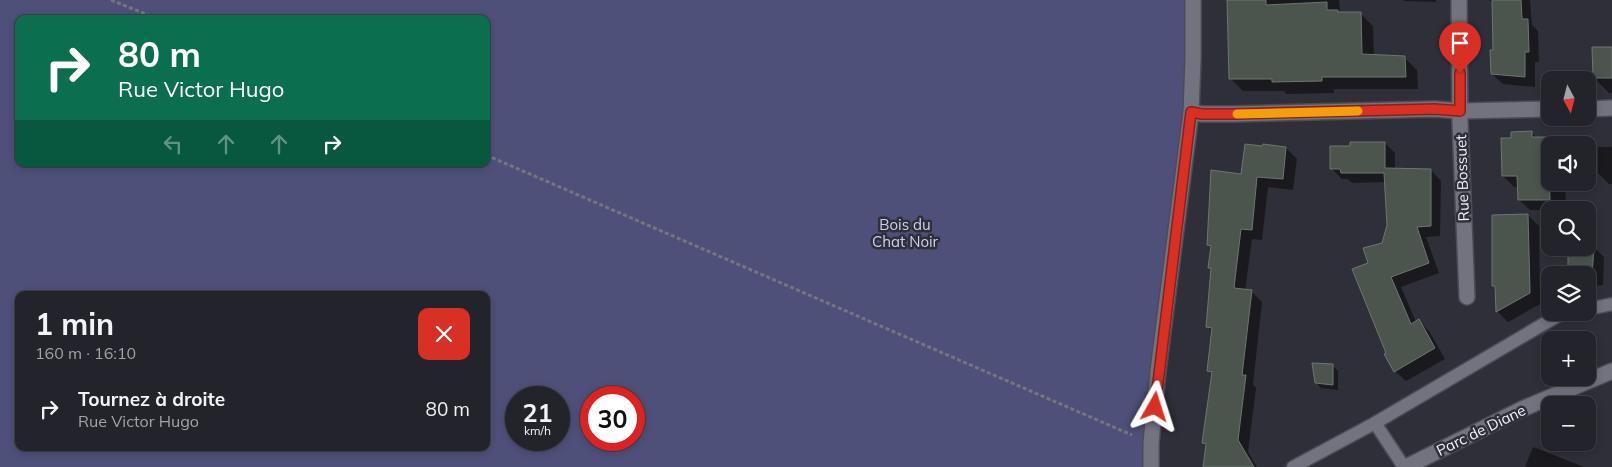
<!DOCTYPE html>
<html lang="fr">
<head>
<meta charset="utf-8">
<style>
	:root { --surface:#23232b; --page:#2f2f37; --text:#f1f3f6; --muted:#a3a4a9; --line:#404047 }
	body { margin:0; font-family:Mulish,sans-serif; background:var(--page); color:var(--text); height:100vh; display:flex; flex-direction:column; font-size:19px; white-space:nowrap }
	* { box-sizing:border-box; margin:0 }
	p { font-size:16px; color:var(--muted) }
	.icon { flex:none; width:28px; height:28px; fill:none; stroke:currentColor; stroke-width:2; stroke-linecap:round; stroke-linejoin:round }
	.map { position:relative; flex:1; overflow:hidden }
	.panel { position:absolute; left:15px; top:291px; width:475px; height:160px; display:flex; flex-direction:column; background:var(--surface); border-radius:10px; box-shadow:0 2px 8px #0003,0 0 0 1px var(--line) }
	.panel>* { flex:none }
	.top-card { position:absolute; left:15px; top:15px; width:475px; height:152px; border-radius:10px; box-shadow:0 2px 8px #0003,0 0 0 1px var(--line); background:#0b6e4f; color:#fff; overflow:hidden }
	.needle { width:32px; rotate:173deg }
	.fabs { position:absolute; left:1541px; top:71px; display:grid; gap:10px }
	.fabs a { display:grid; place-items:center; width:55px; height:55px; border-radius:10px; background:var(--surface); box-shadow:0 2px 8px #0003,0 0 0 1px var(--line); font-size:25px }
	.speed { position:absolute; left:505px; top:386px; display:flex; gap:10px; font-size:25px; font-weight:700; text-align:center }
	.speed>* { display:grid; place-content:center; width:65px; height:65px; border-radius:50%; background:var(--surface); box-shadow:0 2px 8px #0003,0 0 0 1px var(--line); line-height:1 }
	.speed small { font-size:12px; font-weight:400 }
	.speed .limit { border:8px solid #d22; background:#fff; color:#111 }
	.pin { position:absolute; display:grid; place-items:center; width:42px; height:42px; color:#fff; margin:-51px -21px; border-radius:50% 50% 50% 0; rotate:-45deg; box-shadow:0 0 5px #0007 }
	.pin .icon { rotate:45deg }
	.me { position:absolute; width:55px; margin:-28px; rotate:6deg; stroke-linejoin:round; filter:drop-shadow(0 0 4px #0008) }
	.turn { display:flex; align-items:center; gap:18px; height:105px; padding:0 20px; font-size:22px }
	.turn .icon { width:65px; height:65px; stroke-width:2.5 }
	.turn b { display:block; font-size:35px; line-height:42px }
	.lanes { display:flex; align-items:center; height:48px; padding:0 20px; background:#0003; justify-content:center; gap:25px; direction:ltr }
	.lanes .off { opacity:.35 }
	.round { display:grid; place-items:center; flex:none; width:52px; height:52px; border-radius:10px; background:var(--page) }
	.headline { display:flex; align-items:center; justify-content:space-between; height:85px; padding:0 20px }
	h1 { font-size:30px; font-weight:700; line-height:38px }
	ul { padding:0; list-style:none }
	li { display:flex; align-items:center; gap:15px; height:65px; padding:0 20px }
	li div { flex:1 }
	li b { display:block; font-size:19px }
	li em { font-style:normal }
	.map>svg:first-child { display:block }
	.green { fill:#4f5079; fill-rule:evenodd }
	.shadow { fill:#0007 }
	.building { fill:#4b554e; stroke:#6c7770 }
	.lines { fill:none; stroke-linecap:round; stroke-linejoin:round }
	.lane-casing { stroke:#4c4c54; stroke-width:15 }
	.street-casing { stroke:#4c4c54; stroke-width:18 }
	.path { stroke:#75757e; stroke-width:3; stroke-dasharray:4 2.5; stroke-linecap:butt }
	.lane { stroke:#72737f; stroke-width:12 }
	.street { stroke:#72737f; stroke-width:15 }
	.route-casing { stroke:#8d1f18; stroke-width:12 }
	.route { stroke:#d93025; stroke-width:9 }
	.slow { stroke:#f59e0b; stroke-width:9 }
	.labels { text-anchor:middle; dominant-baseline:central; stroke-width:5; stroke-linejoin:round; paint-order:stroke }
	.street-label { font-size:15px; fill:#f3f4fa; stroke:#2f2f39 }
	.park-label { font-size:15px; fill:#cdd0f2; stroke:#2f2f39 }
</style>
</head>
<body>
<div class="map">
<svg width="1612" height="467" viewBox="0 0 1612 467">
	<rect width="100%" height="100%" fill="#2f2f39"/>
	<path class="green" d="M0,0h1193v59l-42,384 -9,24h-1142zM19,19h467v145h-467zM19,295h467v153h-467zM516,398h43v42h-43zM591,398h43v42h-43z"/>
	<g class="shadow">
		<path d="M1228,0h111l1,14 20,-1 13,13 1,30 31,2 12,12 1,19h-84v4l-48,1 -2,-3h-41l-13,-13z"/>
		<path d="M1403,0h33v2l-32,-1z"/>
		<path d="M1489,0h41l2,25 6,6 1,31h-4v25l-32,-3 -11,-10 2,-22v-48z"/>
		<path d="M1612,48v45h-3l-15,-15z"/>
		<path d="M1532,133l5,5h11l7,7h-5v37h15l1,28h-36l-11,-10v-13h-5l-11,-11 10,-37z"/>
		<path d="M1385,143l10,10v16l36,1 10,11 -1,55 -14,1 13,36 -38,14 15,35 3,-1 10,10 16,28 -39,22 -11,-10 -8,-17 -17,-90 12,-20 6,-19 -2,-43 -34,1 -4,-4h-6l-10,-10 19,-21z"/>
		<path d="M1598,147h14v37h-3l-11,-11z"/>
		<path d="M1286,148l11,11 -4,31 -25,-3 -6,53 -10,-1 -7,52h6l11,11 -9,82 3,4 -8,64 9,15h-52l2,-20 -4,-4 10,-69 -4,-4 4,-38 -5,-5 5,-56 -4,-3 3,-19 -4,-4 34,-70z"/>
		<path d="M1528,215l11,11 1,78 -32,18 -11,-11v-22l-3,-3z"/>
		<path d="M1588,247h6l10,10 -1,28 -15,2v-12h-18l-1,-27z"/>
		<path d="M1332,365l6,6v19l-17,-2 -5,-6z"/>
		<path d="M1533,447l51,20h-59z"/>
	</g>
	<g class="building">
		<path d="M1227,0h39v5l61,-3v8h11v2h23l1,42 43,2 1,21h-84v4l-50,1v-3h-43z"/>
		<path d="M1492,0h29l1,19h6l1,33h-4v25l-34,-3 -1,-24h3z"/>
		<path d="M1592,47h20v31h-19z"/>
		<path d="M1532,131v6h16l2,63h-32l-1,-24h-15l-1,-38h10v-6z"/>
		<path d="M1350,142h35v26l46,1v57l-14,1 12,36 -38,14 20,47 8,-5 16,29 -41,24 -10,-18 2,-1 -34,-84 16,-6 -5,-15 19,-5 5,-18 -3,-52h-43l-1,-4h-10v-23h20z"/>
		<path d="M1245,144l17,2 1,-2 23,3 -3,32 -26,-2 -5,53 -11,-1 -7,59 18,2 -10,85h4l-8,65 16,27h-51l3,-23 -4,-1 10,-71 -5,-1 5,-43 -6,-1 5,-59h-3l3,-22 -4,-1 4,-75 30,4z"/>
		<path d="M1528,214l2,79 -34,19 -1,-26h-3v-71z"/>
		<path d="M1568,248h26l-2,27h-24z"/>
		<path d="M1312,363l21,1v21l-18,-2z"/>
	</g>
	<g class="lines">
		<defs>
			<g id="lane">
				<path d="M1588,309l24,-5"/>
				<path d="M1375,423l29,44"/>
				<path d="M1293,467l82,-44 184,-108 11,-3"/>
			</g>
			<g id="street">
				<path d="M1459,0l1,121 7,176"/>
				<path d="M1588,109l24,-1"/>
				<path d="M1191,112l11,2h32l201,-5 25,2 90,-2"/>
				<path d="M1151,467v-24l7,-72 33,-259 2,-53v-59"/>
				<path d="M1406,467l116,-58 90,-38"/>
			</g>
		</defs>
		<use href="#lane" class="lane-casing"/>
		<use href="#street" class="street-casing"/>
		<g class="path">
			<path d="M111,0l47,19"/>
			<path d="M486,155l646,280"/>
		</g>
		<use href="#lane" class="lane"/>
		<use href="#street" class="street"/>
	</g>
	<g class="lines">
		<defs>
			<path id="route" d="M1155,407l36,-295 11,2h32l201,-5 25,2v-38"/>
		</defs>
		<use href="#route" class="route-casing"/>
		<use href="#route" class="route"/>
		<path class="slow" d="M1237,114l121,-3"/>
	</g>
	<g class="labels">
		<g class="street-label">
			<text transform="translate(1462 178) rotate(-92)">Rue Bossuet</text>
			<text transform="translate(1481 430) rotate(-26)">Parc de Diane</text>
		</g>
		<g class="park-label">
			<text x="905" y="224">Bois du<tspan x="905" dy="17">Chat Noir</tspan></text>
		</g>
	</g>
</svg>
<div class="fabs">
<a><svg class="needle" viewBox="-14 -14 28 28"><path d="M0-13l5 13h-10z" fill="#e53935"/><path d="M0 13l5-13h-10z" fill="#a3a4a9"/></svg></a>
<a><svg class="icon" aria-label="sound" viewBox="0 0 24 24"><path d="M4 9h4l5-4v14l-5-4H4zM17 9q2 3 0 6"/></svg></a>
<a><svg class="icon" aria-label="search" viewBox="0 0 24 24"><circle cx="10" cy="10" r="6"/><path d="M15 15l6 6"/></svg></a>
<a><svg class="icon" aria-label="layers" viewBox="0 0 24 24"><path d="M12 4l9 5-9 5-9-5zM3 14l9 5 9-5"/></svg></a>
<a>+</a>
<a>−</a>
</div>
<div class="speed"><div>21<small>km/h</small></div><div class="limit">30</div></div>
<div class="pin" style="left:1460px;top:73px;background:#d93025"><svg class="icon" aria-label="arrive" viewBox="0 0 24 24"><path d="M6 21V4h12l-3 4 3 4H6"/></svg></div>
<svg class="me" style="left:1155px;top:407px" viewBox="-20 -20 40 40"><path d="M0-17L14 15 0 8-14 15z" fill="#d93025" stroke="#fff" stroke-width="4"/></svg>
<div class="top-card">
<div class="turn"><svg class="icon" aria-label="right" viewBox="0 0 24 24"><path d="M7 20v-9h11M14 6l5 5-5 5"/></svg><div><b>80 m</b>Rue Victor Hugo</div></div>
<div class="lanes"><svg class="icon off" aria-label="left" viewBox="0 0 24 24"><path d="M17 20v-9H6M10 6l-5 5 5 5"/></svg><svg class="icon off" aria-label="ahead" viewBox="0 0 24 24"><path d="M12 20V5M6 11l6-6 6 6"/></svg><svg class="icon off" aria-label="ahead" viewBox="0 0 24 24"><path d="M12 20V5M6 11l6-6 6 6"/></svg><svg class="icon" aria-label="right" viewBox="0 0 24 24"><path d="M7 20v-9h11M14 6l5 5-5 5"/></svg></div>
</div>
<section class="panel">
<div class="headline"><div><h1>1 min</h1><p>160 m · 16:10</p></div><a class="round" style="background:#d93025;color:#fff"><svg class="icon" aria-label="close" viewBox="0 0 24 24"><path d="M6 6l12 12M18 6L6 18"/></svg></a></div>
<ul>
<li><svg class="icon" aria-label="right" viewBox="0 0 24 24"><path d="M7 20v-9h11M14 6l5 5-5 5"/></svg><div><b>Tournez à droite</b><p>Rue Victor Hugo</p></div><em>80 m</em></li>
</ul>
</section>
</div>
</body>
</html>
